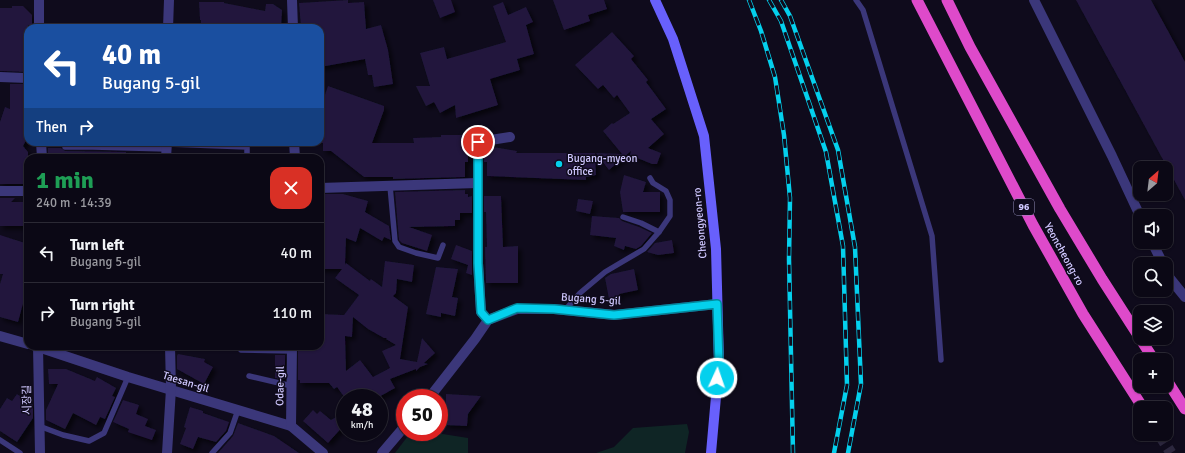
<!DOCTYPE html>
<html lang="en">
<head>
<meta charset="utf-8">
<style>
	:root { --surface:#0b0815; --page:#191622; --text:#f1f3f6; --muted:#9a9aa0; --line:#2b2934 }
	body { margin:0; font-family:Signika,"Noto Sans KR",sans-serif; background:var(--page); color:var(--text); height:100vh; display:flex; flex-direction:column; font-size:15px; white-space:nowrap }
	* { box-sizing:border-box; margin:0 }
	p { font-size:13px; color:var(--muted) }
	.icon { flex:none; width:22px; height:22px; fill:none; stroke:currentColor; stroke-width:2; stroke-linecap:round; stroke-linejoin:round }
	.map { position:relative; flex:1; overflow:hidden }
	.details { position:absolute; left:24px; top:154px; width:300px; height:196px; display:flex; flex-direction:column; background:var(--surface); border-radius:12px; box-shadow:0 1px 3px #0004,0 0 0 1px var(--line) }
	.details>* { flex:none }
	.top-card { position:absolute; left:24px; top:24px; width:300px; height:122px; border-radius:12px; box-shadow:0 1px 3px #0004,0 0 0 1px var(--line); background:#1a4fa0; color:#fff; overflow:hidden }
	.needle { width:26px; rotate:28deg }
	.controls { position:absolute; left:1133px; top:161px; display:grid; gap:8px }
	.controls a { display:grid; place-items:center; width:40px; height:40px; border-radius:8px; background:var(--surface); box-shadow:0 1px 3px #0004,0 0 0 1px var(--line); font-size:20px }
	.speed { position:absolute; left:336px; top:389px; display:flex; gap:8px; font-size:20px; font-weight:700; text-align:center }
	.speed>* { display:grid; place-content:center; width:52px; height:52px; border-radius:50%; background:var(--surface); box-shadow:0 1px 3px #0004,0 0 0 1px var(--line); line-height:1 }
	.speed small { font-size:10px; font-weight:400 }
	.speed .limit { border:6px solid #d22; background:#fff; color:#111 }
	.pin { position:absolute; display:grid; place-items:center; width:34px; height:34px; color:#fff; margin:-17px; border:2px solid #fff; border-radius:50%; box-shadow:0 1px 4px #0007 }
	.me { position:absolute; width:44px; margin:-22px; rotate:3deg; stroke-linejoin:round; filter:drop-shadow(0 0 3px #0008) }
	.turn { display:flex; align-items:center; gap:14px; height:84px; padding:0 12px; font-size:18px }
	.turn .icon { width:52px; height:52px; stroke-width:2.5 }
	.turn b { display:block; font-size:28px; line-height:34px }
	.then { display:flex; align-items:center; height:38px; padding:0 12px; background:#0003; gap:8px; font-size:15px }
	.round { display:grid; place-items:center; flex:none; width:42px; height:42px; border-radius:12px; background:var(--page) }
	.head { display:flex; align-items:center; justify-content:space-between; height:68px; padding:0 12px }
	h1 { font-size:24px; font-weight:700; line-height:30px; color:#1e9e55 }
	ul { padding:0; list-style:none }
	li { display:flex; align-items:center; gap:12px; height:60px; padding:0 12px; border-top:1px solid var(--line) }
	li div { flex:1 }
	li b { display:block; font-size:15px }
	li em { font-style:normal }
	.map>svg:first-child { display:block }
	.green { fill:#0f2525 }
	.building { fill:#20183c; fill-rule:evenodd; filter:url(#shadow) }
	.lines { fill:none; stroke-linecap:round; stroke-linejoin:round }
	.trunk-tunnel { stroke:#2c273e; stroke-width:11; stroke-dasharray:11 5.5; stroke-linecap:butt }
	.service { stroke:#3b377a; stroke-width:5.5 }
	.minor { stroke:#3b377a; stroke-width:10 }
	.secondary { stroke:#6860fc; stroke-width:10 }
	.trunk { stroke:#de4aca; stroke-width:11 }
	.rail-casing { stroke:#04d0ed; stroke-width:4.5 }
	.rail { stroke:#0f0b1c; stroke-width:3; stroke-dasharray:9; stroke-linecap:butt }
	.route-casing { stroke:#03879a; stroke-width:10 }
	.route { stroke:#04d0ed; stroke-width:7 }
	.poi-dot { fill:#04d0ed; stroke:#0f0b1c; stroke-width:1.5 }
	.labels { text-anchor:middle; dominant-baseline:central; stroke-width:3; stroke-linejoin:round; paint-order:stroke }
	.shield { fill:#0f0b1c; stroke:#958fba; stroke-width:1 }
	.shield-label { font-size:10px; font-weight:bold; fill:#cfc7fe }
	.poi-label { font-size:11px; fill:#cfc7fe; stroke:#0f0b1c; text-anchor:start }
	.street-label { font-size:11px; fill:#cfc7fe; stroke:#0f0b1c }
</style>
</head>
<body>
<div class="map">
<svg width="1185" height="453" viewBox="0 0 1185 453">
	<defs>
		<filter id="shadow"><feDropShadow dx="3.5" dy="3.5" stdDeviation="2" flood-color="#0009"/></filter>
	</defs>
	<rect width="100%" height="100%" fill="#0f0b1c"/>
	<g class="green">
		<path d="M687,424l2,8 -4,21h-89l18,-6 19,-19z"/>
		<path d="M411,432h19l38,6v15h-73z"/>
	</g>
	<g class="building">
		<path d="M348,0v3l16,-1 2,27 15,-4 7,25 5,34 -19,3 -2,-12h-4l-3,-16 -45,8v-41l-19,1 -2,-24z"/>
		<path d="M433,0h18l4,12 -15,6z"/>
		<path d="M553,0h51l3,9 -19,6 2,6 -26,9z"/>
		<path d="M1076,0h75l34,62v138z"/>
		<path d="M199,2h25v1l41,8 1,-7h7l9,6 -1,18h-80v-8h-1z"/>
		<path d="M503,2l5,13 18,-8 7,15 -7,3 8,29 -17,5 3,11 -30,9 8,26 -42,13 -1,-13 -15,8 -6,-11 -8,4 -10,-20h14l-10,-33 24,-6 3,12 59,-17 -13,-36z"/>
		<path d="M12,6h11l9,9v10h-4v47l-28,-1v-63h12z"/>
		<path d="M612,32l22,24 -3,3 17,21 -2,2 20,27 -15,10 13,15 -16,14 13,5 -4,11h-5l-22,-9 1,-4 -22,19 -13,-17 26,1 -19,-23 9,-8 1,1 17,-11 -13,-18 -3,3 -11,-13 -5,4 -23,-24z"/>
		<path d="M10,84h18v53l-5,9 5,6v29l-3,3h-25v-62l5,-15 5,2z"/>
		<path d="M328,86l56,20v4l-12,33h42l-1,-5 28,-1v-2h27v27h-3v15l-72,2v-2h-29l-33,-26h-8v-8h-3v-34z"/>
		<path d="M69,142h56v2l-56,-1z"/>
		<path d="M493,147l24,4 -1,2h79l1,22 -10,2v3l-99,-4v-14h-3v-7z"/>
		<path d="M48,148h13l4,3 61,1v6h-78z"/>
		<path d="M624,175l22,7 -3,10h17v20h-37l-3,-20z"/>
		<path d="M465,190v4h3v3l4,-1v17h-12v7h-5v6l-46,1 23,8 -5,16 -25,-8 -3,-3 -4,-48z"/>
		<path d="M320,194h23l25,7 -3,11 24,14 2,14 -7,-3 -2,4 -22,-13 -4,14 -10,-4 -1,27 1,-2 24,18 1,-2 11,8 3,-26 29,4 -2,17 -15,-3 -1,14 -3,3 15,11 -8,52 17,3 5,-24 13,15 -11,10 4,1 -8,3 -4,4v-2l-26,10 5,9 -18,10h-32l-8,-11 -3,2 -5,-6h-29v-3h-2v-32h22v-34l24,1 15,-20 -24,-17 7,-9h-22zM353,317l15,12 16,9h3l-1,1 10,6 -14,6 8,17 -17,9 -13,-17 -14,11 -1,-35 7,1z"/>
		<path d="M484,196h17l2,51 15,-1v37h-32l-1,-36h2l-1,-35h-2z"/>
		<path d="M0,198h15l-4,4h17v24h-28z"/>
		<path d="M578,199l15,2 -3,13 -14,-3z"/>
		<path d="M592,216l27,2 3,3 17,6 13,6 -11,13 -5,3 -11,-3 -1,4 -10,-4 2,-8 -26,-3z"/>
		<path d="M0,235l28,9v23l-5,17 5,1 -10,37 -18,-5v-33l3,-10h-3z"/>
		<path d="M672,240l2,13 -16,2 -11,-3 8,-9z"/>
		<path d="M456,245l16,6v24l-6,-2 2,-8 -17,-6z"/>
		<path d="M436,267l22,2 -6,28 6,1 -3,18 -14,-3v4l-15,-3z"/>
		<path d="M634,269l4,21 -19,4 1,3 -11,2 -4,-21 6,-4z"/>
		<path d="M178,354l27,5 -1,3 9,5 -9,17 -27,-15v-13z"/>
		<path d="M275,355h10v24l-10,-1z"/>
		<path d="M48,369h18l29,12 2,-4 19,11 -4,8 3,1 -10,22 -5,-2 -4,8 -23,-12 -8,16 -19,-9v-10l12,-26h-9z"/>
		<path d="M17,394l16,11v13l-16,24 -17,-11v-22l7,-11 5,3z"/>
		<path d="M446,394l35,2 -13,18 -1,12 -22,-1z"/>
		<path d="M123,400l16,5 -3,9 12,5 -3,7 11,4 -4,10 -24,-8 1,-3 -16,-7z"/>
		<path d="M190,407l13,4v2l26,9 -3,9 -10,11 -18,-5 -5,12 -13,-5 6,-16 -2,-1z"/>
		<path d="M313,410l4,4 3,-3 11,9 14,-8v12l-17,19 -25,-22z"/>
		<path d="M238,423l36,13 25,17h-81l15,-17z"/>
	</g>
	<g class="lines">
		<path class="trunk-tunnel" d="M1159,434l12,19"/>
		<g class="service">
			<path d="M856,0l7,10 69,226 9,124"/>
			<path d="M41,144h24v3h28l74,2"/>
			<path d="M167,144l80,3v11"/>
			<path d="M650,178l3,5 13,8 4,9v16l-11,16"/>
			<path d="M390,186l5,55 4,6 17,6 22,5 5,-13"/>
			<path d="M565,310l15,-17 25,-21 39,-23 15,-17 -18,-9 -18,-6"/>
			<path d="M238,346l3,4 51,1"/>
			<path d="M249,376l43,10"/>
			<path d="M39,426l24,9 26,6 15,-8 24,-56"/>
			<path d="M0,440l20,13"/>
			<path d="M212,453l18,-20 8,-23"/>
		</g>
		<g class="minor">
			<path d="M39,0v28"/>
			<path d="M292,0l1,28"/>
			<path d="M1034,0l78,156 28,60"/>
			<path d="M168,28l1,-28"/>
			<path d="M0,77l28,1"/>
			<path d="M41,142l1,16"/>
			<path d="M294,142l1,16"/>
			<path d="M166,158l1,-16"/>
			<path d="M320,188l157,-5"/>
			<path d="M0,191h28"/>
			<path d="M1152,242l11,22"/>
			<path d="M1166,271l2,5 17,21"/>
			<path d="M488,320l-7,-8 -3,-49v-121l32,-5"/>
			<path d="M0,336l28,8"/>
			<path d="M35,346l93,31 163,49 32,27"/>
			<path d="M38,346l2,107"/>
			<path d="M429,398l46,-59 13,-19 29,-11h37l61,6 102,-11"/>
			<path d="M291,426l1,-80"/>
			<path d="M167,453l4,-64 -1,-43"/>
			<path d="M382,453l23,-27"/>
		</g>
		<path class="secondary" d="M655,0l18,39 31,97 12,113 3,114 -8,90"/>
		<g class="trunk">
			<path d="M917,0l116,225 50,89 60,94"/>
			<path d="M947,0l23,47 90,162 42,70 52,81"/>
			<path d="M1166,379l19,30"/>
		</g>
		<defs>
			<g id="rail">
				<path d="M749,0l12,31 14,46 9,58 6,63 -1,61 4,194"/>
				<path d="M769,0l12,21 45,131 17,94 4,139 -13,68"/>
				<path d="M781,0l9,16 48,134 17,97 6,137 -13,69"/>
			</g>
		</defs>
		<use href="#rail" class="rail-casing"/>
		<use href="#rail" class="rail"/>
	</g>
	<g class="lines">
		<defs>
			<path id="route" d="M478,142v121l3,49 7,8 29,-12 37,1 60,6 103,-11 2,59 -2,15"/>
		</defs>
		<use href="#route" class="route-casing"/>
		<use href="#route" class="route"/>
	</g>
	<circle class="poi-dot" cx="559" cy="164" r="4"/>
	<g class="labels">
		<rect class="shield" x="1014" y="199" width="20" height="16" rx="3"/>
		<g class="shield-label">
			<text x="1024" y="207">96</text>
		</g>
		<g class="poi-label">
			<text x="567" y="158">Bugang-myeon<tspan x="567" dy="13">office</tspan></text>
		</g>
		<g class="street-label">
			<text transform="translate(700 223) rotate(-95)">Cheongyeon-ro</text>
			<text transform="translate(1064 254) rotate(61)">Yeoncheong-ro</text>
			<text transform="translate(591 299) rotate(4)">Bugang 5-gil</text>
			<text transform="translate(186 382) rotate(17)">Taesan-gil</text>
			<text transform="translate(280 386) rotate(-89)">Odae-gil</text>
			<text transform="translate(27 400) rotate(-91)">시장길</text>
		</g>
	</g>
</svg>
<div class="controls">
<a><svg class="needle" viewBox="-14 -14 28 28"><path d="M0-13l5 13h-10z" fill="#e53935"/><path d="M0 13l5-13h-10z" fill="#9a9aa0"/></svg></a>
<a><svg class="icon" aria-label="sound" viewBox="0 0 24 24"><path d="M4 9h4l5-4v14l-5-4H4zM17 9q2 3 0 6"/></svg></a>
<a><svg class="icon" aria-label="search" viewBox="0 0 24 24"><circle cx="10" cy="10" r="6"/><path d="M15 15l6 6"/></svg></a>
<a><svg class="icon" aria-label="layers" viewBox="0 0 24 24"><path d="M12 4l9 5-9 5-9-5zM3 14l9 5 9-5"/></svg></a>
<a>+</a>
<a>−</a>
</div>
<div class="speed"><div>48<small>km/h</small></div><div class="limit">50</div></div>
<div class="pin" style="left:478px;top:142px;background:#d93025"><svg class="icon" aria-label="arrive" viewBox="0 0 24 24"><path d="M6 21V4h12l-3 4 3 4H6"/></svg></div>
<svg class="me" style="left:717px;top:378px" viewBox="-20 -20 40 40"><circle r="17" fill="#04d0ed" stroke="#fff" stroke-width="3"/><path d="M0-11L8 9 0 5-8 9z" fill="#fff"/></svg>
<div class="top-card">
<div class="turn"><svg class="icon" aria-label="left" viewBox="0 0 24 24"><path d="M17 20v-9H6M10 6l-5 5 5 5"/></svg><div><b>40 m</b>Bugang 5-gil</div></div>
<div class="then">Then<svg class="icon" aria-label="right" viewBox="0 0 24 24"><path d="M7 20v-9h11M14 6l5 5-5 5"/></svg></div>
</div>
<section class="details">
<div class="head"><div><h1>1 min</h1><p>240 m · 14:39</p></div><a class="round" style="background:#d93025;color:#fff"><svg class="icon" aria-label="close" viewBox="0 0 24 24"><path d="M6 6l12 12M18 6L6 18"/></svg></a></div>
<ul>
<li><svg class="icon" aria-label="left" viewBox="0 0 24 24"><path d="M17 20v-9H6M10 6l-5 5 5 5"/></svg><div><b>Turn left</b><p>Bugang 5-gil</p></div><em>40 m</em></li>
<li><svg class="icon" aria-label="right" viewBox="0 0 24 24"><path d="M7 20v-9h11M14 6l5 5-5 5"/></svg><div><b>Turn right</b><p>Bugang 5-gil</p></div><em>110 m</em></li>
</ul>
</section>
</div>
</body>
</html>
